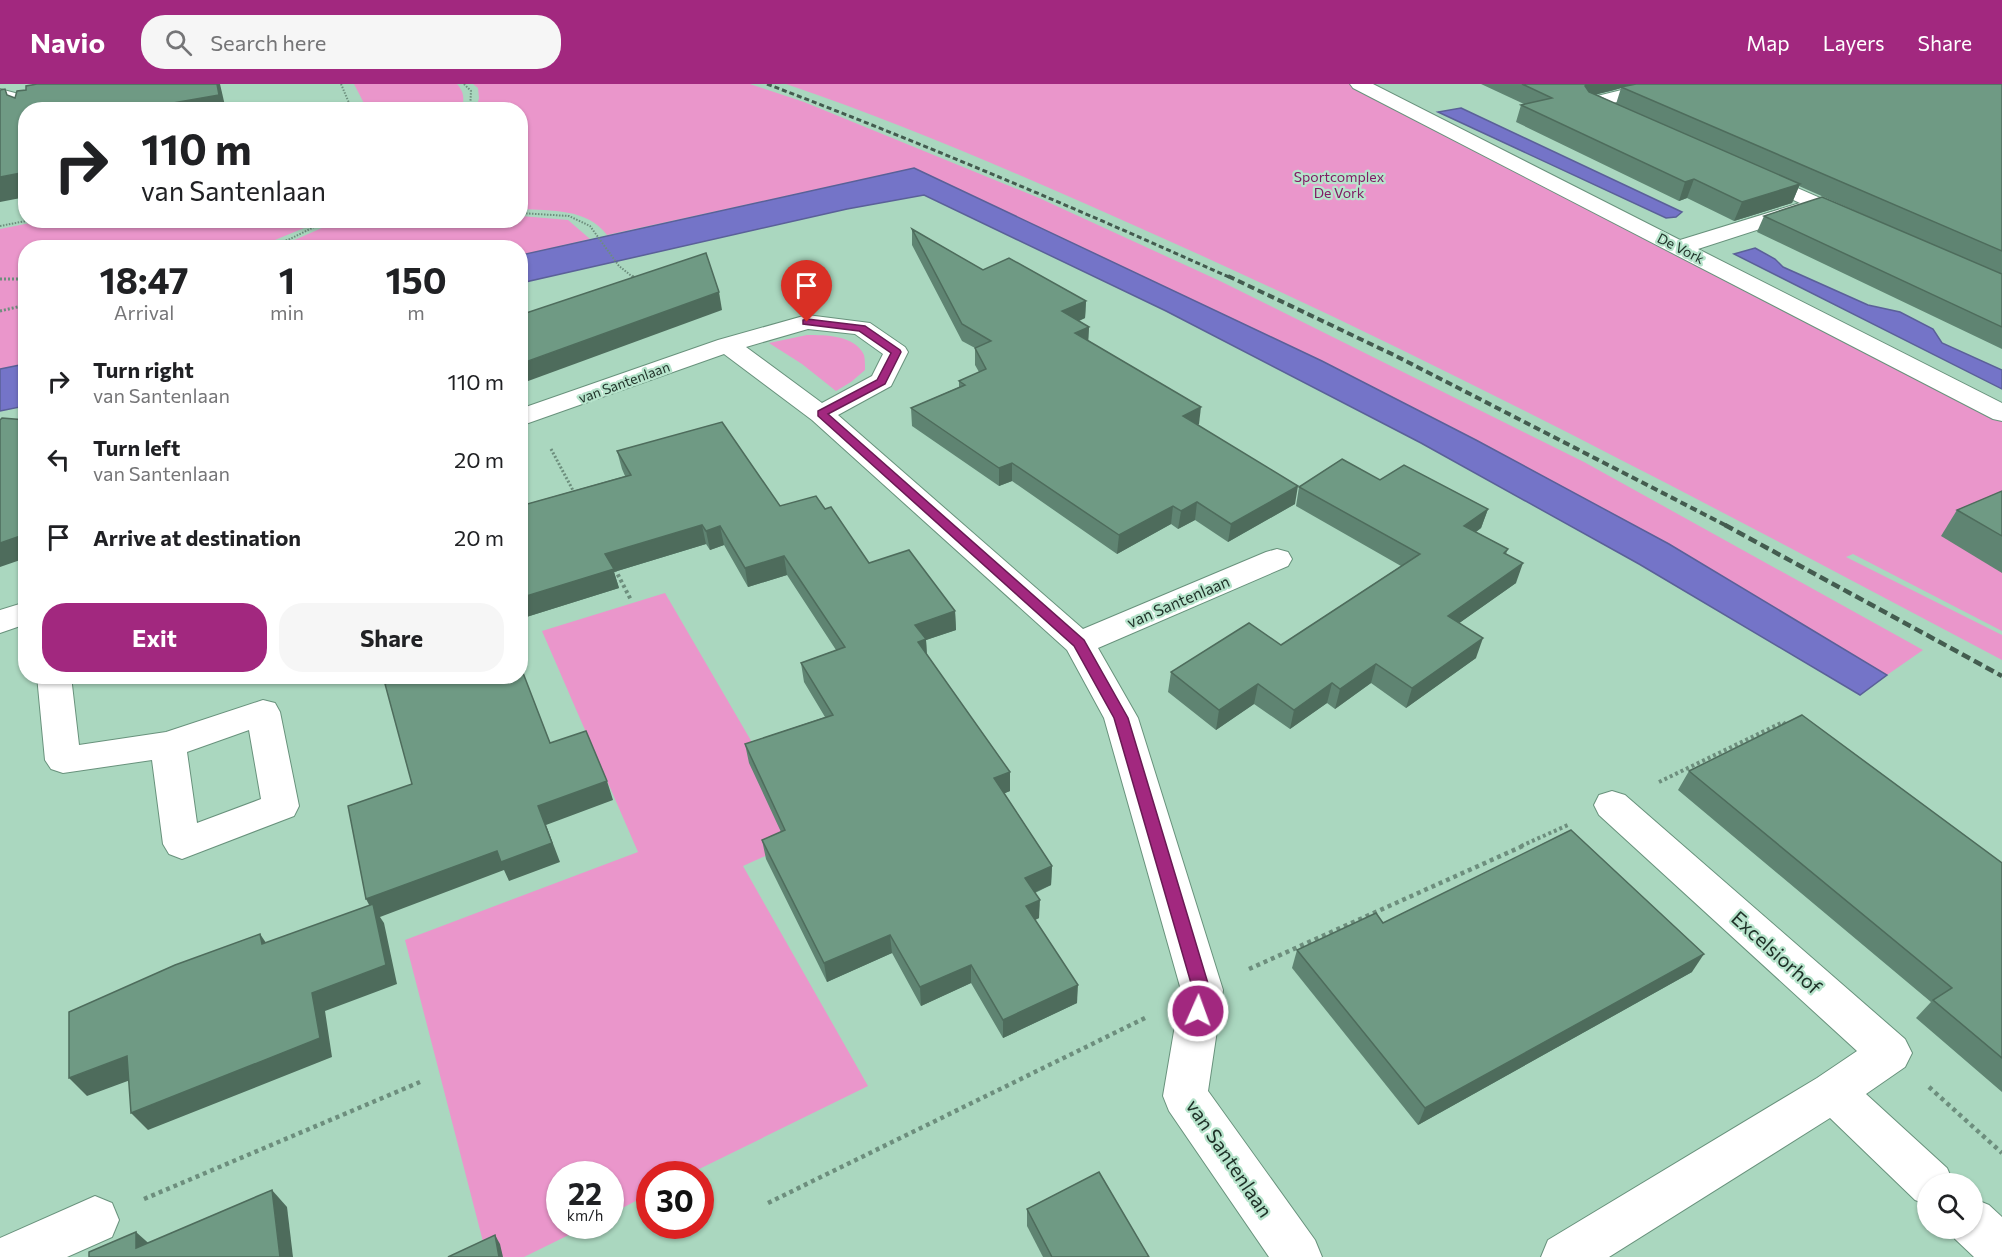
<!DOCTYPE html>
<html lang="en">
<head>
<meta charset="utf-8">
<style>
	:root { --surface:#fff; --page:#f6f6f6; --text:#202124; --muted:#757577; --accent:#a2287f }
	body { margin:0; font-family:Commissioner,sans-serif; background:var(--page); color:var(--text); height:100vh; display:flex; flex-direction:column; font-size:22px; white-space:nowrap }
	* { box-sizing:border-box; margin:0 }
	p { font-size:20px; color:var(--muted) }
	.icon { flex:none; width:33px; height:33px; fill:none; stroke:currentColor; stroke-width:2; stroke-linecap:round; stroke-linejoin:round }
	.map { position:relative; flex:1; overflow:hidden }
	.panel { position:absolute; left:18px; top:156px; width:510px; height:444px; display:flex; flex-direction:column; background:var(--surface); border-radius:24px; box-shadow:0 2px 4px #0004 }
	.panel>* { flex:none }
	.hud { position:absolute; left:18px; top:18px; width:510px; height:126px; border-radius:24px; box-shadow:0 2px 4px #0004; background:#fff; color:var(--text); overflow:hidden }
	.controls { position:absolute; left:1917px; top:1089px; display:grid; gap:12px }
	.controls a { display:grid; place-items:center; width:66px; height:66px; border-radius:50%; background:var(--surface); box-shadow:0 2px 4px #0004; font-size:30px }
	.speed { position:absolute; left:546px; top:1077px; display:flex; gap:12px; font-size:30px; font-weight:700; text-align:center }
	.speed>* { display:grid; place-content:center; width:78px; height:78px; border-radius:50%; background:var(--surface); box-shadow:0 2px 4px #0004; line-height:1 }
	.speed small { font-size:15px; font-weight:400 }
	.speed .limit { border:9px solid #d22; background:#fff; color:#111 }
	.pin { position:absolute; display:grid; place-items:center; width:51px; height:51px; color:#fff; margin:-62px -26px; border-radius:50% 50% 50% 0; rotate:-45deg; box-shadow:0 0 6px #0007 }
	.pin .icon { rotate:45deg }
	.me { position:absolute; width:66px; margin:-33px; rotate:2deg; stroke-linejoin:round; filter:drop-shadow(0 0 4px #0008) }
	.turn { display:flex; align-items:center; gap:21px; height:126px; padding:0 24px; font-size:27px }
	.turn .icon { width:78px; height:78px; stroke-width:2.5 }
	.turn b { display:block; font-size:42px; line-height:51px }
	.eta { display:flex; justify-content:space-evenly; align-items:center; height:102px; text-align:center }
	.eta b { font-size:36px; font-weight:700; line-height:42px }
	.button { display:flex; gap:12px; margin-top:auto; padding:12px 24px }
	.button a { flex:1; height:69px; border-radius:24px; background:var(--accent); color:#fff; font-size:24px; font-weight:700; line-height:69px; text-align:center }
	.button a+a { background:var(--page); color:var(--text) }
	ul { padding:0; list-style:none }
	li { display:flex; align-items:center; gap:18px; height:78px; padding:0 24px }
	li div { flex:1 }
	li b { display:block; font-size:22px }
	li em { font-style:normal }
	header { display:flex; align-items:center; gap:36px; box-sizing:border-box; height:84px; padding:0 30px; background:var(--accent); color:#fff }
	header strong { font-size:28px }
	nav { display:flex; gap:33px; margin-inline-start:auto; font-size:21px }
	.search { width:420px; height:54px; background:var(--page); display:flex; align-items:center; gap:15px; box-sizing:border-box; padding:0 21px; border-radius:24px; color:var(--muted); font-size:22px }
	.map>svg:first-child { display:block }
	.green { fill:#ea96cb }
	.water { fill:#7474c8; stroke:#5a6098; stroke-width:1.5 }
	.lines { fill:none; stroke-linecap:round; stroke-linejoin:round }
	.minor-casing { stroke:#68927c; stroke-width:2 }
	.path-far3 { stroke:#6d8e7d; stroke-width:2; stroke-dasharray:1.5 1.5; stroke-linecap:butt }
	.path-far2 { stroke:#6d8e7d; stroke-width:3; stroke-dasharray:2 2; stroke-linecap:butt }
	.path-far1 { stroke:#6d8e7d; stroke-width:4; stroke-dasharray:3 3; stroke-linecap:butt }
	.path { stroke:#6d8e7d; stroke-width:4.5; stroke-dasharray:4 4; stroke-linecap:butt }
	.minor { fill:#fff; fill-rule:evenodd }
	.rail-far2 { stroke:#435c4f; stroke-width:3; stroke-dasharray:5 3; stroke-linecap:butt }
	.rail-far1 { stroke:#435c4f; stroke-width:4; stroke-dasharray:7 4; stroke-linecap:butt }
	.rail { stroke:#435c4f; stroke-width:4.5; stroke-dasharray:9 4.5; stroke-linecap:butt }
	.wall { fill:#5f8472; fill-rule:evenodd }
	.shaded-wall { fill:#4e6c5c }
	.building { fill:#6f9a84; stroke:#4e6c5c; stroke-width:1.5 }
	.route { fill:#a2287f; stroke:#691a53; stroke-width:1.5 }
	.labels { text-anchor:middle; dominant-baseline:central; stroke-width:4.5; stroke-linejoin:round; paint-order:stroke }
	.far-park-label { font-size:14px; fill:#811b64; stroke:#b7e4cc }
	.far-street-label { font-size:14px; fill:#1e3027; stroke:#b7e4cc }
	.street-label { font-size:16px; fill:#1e3027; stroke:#b7e4cc }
	.near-street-label { font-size:20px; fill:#1e3027; stroke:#b7e4cc }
</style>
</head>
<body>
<header>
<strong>Navio</strong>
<div class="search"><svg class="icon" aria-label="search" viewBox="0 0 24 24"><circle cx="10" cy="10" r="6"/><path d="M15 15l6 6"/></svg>Search here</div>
<nav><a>Map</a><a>Layers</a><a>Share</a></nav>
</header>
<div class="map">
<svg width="2002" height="1173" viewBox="0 0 2002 1173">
	<rect width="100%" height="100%" fill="#aad7bf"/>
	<g class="green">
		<path d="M354,0h103c7,8 8,15 4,26l-94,-1z"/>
		<path d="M473,0h277l54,18 235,96 181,83 364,181 339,188 -36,25 -218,-131 -193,-104 -154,-79 -408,-193 -307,67c-20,-27 -56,-24 -86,-26l-1,-99 -44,-1 3,-11 -1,-10z"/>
		<path d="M786,0h578l638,332v215l-149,-77 -7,3 156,78v25c-281,-149 -562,-299 -853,-428 -119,-53 -239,-106 -363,-148z"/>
		<path d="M521,132l47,4 22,19 -69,16 -1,-7h-244l62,-27 182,-1z"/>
		<path d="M45,136h276v1l-63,26 -232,1 -1,116 -25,5v-140z"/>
		<path d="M807,251c18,0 48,0 57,20 1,4 1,11 1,15l-14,12 -15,9 -34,-27 -33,-21z"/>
		<path d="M665,509l142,244 -64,29 125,220 -179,88h-39l-1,20 -38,20 -1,-40h-50v52h27l-63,31h-37l-82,-317 233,-88 -96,-221z"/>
	</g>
	<g class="water">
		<path d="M1461,24l221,104 -6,5 -10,1 -228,-106z"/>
		<path d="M914,84l408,193 154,79 193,104 218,131 -27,20 -221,-131 -218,-121 -255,-132 -242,-116 -77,14 -326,74v-28z"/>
		<path d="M1755,164l20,11 8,8 85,38 32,7 33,17 9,14 60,27v19l-268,-135z"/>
		<path d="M25,280v42l-25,5v-42z"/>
	</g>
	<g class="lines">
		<defs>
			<g id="minor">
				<path d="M1350,0h23l307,156 120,-37 -53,-24 -3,-4 3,-4 7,-2 105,46 4,4 -4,4 -7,2 -7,-2 -31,-13 -2,2 -114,37 304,154v18l-9,-2 -640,-331z"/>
				<path d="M1646,0h31l-3,4 -65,16 17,7 2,4 -2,4h-14l-27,-12 -3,-4 3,-4z"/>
				<path d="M0,5l30,8 5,13h-9v7l-6,-1 -4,-12 -16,-4z"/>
				<path d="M807,231l63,8 35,24 3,5 -17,34 -53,29 245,214 183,-77 11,-3 11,3 4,7 -4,7 -190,82 40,70 85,272 -15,101 107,149 7,17h-53l-100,-146 -6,-15 18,-106 -77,-272 -37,-68 -255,-230 -88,-66 -204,72v-17l198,-69zM808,245l47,5 28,20 -11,22 -50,27 -76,-56z"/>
				<path d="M26,518v22l-26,9v-23z"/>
				<path d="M37,592h34l8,69 87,-13 97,-32 12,3 5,9 19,94 -5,10 -99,38 -13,5 -13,-5 -6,-10 -11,-84 -89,13 -12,-4 -6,-9zM249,646l12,69 -64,24 -10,-71z"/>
				<path d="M1612,707l13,4 280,244 7,14 -7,14 -39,27 81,74 7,16h-26v21l-13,-5 -85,-82 -221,139h-68l7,-17 269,-162 40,-27 -258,-236 -5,-10 5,-10z"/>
				<path d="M95,1112l17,7 7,17 -7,17 -45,20h-67v-19z"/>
				<path d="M1972,1114l17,7 13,12v40h-28l-19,-18 -4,-11h21z"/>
			</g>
		</defs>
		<use href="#minor" class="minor-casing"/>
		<g class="path-far3">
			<path d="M341,0l11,26"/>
			<path d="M464,0l7,7 -1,19"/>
			<path d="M520,129l49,3 21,10 29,40 15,12"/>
			<path d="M0,142l31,-6"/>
			<path d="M263,164l27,-9 38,-19"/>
		</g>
		<g class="path-far2">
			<path d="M632,192l4,3"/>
			<path d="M0,195h26"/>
			<path d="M0,227l26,-6"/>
			<path d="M551,365l25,47"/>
		</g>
		<g class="path-far1">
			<path d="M615,485l16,31"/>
			<path d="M1659,698l124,-60 3,3"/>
			<path d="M1521,762l47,-21"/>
		</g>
		<g class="path">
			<path d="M1249,885l276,-124"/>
			<path d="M1929,1003l73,66"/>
			<path d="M144,1115l276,-117"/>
			<path d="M768,1119l377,-185"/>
		</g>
		<use href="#minor" class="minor"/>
		<path class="rail-far2" d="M767,0c157,60 311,125 464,194"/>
		<path class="rail-far1" d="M1228,192l168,80 331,170"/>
		<path class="rail" d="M1725,441l277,151"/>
	</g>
	<g class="wall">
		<path d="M1481,0h521v265l-245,-117 7,-16 139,16 -104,-46 -7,17 -58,18 -47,-23 -8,3 -163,-79 5,-17 3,-1zM1621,4l-5,16 -20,-10 15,-3z"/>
		<path d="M912,145l71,41 103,31 -1,17 -6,3 10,6 -1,14 111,83 -1,1 97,79 -67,38 -33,-22 -17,9 -7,-5 -54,30 -105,-73 -13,5 -87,-60 -1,-18 48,-21v-6l20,-9 -4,-7v-17l-13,-7 -50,-96z"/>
		<path d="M617,367l163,55 45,3 44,54 86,48 1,19 -30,10 1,15 83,117v19l-6,2 48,73 -1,19 -16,8 4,25 -4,2 42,83 -74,35 -32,-55 -50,23 -29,-53 -65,29 -61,-123 -4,-19 19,-8 -32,-69 -4,-19 80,-27 -21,-35 -3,-19 35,-13 -49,-75 -39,12 -24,-42 -14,5 -4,-6 -92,28 5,16 -99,31v-113l105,-30 -3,-7z"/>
		<path d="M1380,396l108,29 -7,19 -5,4 32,17 -2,5 10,29 -57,40 17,35 -70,50 -35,-25 -36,26 -8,-6 -37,26 -36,-25 -38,26 -48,-38 3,-20 110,-27 120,-79 -105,-60 3,-19z"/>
		<path d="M2002,407v82l-61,-37 16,-26z"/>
		<path d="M1689,687l313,92v229l-86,-74 15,-16 -253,-212z"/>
		<path d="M1383,839l309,49 -274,153 -126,-157 5,-18z"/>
		<path d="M1027,1125l122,48h-106l-16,-31z"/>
	</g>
	<g class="shaded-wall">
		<path d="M217,0h3l6,26h-70l-1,-4z"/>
		<path d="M1586,0h51l-54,14 2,-12z"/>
		<path d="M26,88v25l-26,5v-25z"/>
		<path d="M1694,95l-7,19 -8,3 6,-19z"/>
		<path d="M1800,100l-8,19 -58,18 8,-19z"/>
		<path d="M719,208l3,18 -202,74v-20z"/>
		<path d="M1086,217l-1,17 -23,10v-17z"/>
		<path d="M1089,243l-1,17 -13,-11z"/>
		<path d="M1201,323l-2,17 -18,10 2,-18z"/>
		<path d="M1012,379v18l-13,5v-18z"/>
		<path d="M1298,402l-3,18 -67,38 3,-18z"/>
		<path d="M1197,418l-2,18 -17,9 3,-18z"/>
		<path d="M1173,422l-2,18 -54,30 2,-19z"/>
		<path d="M1488,425l-7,19 -23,17 6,-19z"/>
		<path d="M702,441l4,19 -92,28 5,16 -99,31v-21l85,-44z"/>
		<path d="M720,442l4,19 -14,5 -4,-19z"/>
		<path d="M26,450v24l-26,9v-24z"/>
		<path d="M784,472l3,19 -39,12 -3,-19z"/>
		<path d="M1523,479l-7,20 -75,53 7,-20z"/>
		<path d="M955,527l1,19 -30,10 1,18 -9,-15 -3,-18z"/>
		<path d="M1483,554l-7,20 -70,50 6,-20z"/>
		<path d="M1376,580l-5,19 -36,26 5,-20z"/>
		<path d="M1332,599l-5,20 -37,26 4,-19z"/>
		<path d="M1258,600l-4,20 -38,26 3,-20z"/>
		<path d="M1010,688v19l-16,7v-20z"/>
		<path d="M607,697l6,19 -67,25 14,37 -51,19 -5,-11 -124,47 4,6 13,61 -72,27 7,46 -184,73 -17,-17 181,-120 63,-77 -9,-17 172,-93z"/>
		<path d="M1052,782l-1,19 -27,12 1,-19z"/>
		<path d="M1040,816l-1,18 -13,6v-18z"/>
		<path d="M260,850l13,19 -11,-9z"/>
		<path d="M890,851l2,18 -65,29 -3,-19z"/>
		<path d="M1704,870l-12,18 -274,153 7,-17z"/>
		<path d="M971,881v18l-50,23 -1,-19z"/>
		<path d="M1078,901l-1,18 -74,35v-18z"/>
		<path d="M127,972l17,19 -57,21 -18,-18z"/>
		<path d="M272,1106l15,17 6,50h-13z"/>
		<path d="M136,1148l18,16h-18z"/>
		<path d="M495,1151l5,9 3,13h-4z"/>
	</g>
	<g class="building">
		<path d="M37,0h180l2,11 -64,11 1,4h-130v62l-26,5v-87l5,-1 2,6 8,3 2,-7 9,-1v-4z"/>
		<path d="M1522,0h64l-1,2 4,6 211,92 -58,18 -48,-23 -9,3 -164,-77 31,-7z"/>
		<path d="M1636,0h366v167l-381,-164z"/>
		<path d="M1822,113l180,77v53l-238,-111z"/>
		<path d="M912,145l71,41 26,-12 77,43 -24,10 27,16 -14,6 126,74 -18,9 115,70 -67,38 -34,-22 -16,9 -8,-5 -54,29 -107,-72 -13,5 -88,-60 54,-23 -6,-4 27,-12 -11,-21 16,-7 -29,-17z"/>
		<path d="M706,169l13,39 -199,72v-49z"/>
		<path d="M2,334l24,2v114l-26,9v-123z"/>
		<path d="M722,338l58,84 36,-10 9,13 6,-2 38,56 40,-13 46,61 -40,14 11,14 -8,3 92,130 -16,6 58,88 -27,12 15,22 -14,6 52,79 -75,35 -32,-55 -51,22 -30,-52 -66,28 -62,-123 23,-10 -40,-86 88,-29 -32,-52 44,-16 -61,-91 -39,12 -25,-42 -14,5 -4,-6 -97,29 9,15 -94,29v-92l111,-31 -14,-24z"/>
		<path d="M1342,375l38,21 24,-15 84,44 -24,17 44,23 -4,4 19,10 -75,53 35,22 -71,50 -36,-24 -36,25 -8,-6 -38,27 -36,-26 -39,26 -48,-38 78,-49 32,22 139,-91 -121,-67z"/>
		<path d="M2002,407v45l-45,-26z"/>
		<path d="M520,581l30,78 36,-12 21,50 -69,25 14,37 -51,19 -4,-11 -131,48 -18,-93 64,-22 -27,-100 9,-4 -1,-4h127z"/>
		<path d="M1802,631l200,148v195l-69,-58 19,-12 -263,-217z"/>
		<path d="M1571,746l133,124 -279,154 -128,-158 79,-37 7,10z"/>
		<path d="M373,820l13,61 -74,28 8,45 -189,75 -4,-57 -58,22v-66l106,-47 85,-31 2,10z"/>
		<path d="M1099,1088l50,85h-97l-25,-48z"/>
		<path d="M272,1106l8,67h-191v-5l47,-20v16z"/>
		<path d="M495,1151l4,22h-51z"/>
	</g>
	<path class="route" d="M807,235l58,7 35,24 1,2 -16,32 -57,30 256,226 44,78 82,272 -6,27 -6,2 -6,-2 -2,-6 3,-21 -79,-272 -40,-72 -256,-230v-5l59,-31 14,-27 -32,-22 -56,-7v-4z"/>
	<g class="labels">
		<g class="far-park-label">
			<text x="1339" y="92">Sportcomplex<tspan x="1339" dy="16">De Vork</tspan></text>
		</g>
		<g class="far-street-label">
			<text transform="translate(1681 164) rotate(27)">De Vork</text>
			<text transform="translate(624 298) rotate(-20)">van Santenlaan</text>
		</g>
		<g class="street-label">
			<text transform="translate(1178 517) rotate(-23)">van Santenlaan</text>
		</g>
		<g class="near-street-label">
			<text transform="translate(1777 868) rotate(42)">Excelsiorhof</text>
			<text transform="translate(1230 1074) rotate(56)">van Santenlaan</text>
		</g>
	</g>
</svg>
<div class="controls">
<a><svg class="icon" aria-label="search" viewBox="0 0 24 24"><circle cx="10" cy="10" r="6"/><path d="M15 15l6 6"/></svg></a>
</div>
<div class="speed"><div>22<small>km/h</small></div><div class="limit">30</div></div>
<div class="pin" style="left:807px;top:238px;background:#d93025"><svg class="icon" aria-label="arrive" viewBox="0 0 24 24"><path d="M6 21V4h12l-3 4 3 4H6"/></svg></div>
<svg class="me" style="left:1198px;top:927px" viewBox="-20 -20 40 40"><circle r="17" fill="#a2287f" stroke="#fff" stroke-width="3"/><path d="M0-11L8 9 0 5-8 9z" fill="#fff"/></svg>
<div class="hud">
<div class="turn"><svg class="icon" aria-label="right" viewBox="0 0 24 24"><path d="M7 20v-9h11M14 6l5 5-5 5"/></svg><div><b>110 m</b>van Santenlaan</div></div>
</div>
<section class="panel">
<div class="eta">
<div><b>18:47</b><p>Arrival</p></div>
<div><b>1</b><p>min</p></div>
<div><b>150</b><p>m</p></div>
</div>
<ul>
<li><svg class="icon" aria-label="right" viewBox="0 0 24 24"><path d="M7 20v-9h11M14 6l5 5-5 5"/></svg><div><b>Turn right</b><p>van Santenlaan</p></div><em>110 m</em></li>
<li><svg class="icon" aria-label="left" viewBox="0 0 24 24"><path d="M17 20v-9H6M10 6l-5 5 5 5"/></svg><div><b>Turn left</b><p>van Santenlaan</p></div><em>20 m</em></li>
<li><svg class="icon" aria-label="arrive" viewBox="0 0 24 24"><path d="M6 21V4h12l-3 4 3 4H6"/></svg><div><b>Arrive at destination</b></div><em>20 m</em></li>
</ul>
<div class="button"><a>Exit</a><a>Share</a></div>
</section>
</div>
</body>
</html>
